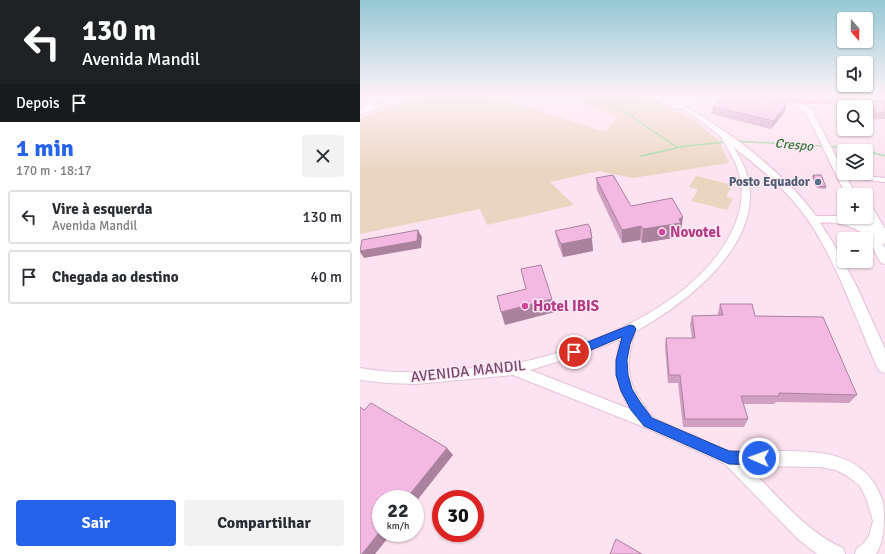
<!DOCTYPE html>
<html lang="pt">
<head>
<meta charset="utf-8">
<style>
	:root { --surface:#fff; --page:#f2f2f3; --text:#2b2b33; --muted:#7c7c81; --line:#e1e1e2; --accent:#2563eb }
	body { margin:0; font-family:Signika,sans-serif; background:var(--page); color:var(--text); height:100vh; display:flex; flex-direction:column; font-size:15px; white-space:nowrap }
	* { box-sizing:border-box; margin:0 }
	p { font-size:13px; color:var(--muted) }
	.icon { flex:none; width:22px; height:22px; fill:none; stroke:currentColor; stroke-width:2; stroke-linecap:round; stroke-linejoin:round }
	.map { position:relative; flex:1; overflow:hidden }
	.sheet { display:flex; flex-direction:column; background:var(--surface); width:360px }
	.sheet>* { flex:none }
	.hud { background:#202124; color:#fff; overflow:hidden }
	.needle { width:26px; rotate:160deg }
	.tools { position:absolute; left:477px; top:12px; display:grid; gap:8px }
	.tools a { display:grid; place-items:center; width:36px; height:36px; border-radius:4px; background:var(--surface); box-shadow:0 1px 3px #0004; font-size:20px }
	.speed { position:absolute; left:12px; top:490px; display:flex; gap:8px; font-size:20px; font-weight:700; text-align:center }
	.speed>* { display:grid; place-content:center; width:52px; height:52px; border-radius:50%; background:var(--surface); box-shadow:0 1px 3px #0004; line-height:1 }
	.speed small { font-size:10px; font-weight:400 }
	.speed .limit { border:6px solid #d22; background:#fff; color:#111 }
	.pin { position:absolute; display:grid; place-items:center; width:34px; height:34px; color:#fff; margin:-17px; border:2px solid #fff; border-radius:50%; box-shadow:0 1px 4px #0007 }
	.me { position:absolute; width:44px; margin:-22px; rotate:272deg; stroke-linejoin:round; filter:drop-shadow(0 0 3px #0008) }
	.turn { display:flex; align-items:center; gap:14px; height:84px; padding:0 16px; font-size:18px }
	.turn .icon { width:52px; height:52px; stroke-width:2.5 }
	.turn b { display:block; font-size:28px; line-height:34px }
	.then { display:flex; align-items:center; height:38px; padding:0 16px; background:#0003; gap:8px; font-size:15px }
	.round { display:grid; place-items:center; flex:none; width:42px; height:42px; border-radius:4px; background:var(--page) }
	.overview { display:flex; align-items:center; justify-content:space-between; height:68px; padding:0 16px }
	h1 { font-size:24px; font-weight:800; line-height:30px; color:var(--accent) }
	.button { display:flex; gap:8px; margin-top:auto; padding:8px 16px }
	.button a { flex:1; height:46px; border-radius:4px; background:var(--accent); color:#fff; font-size:16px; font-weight:800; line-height:46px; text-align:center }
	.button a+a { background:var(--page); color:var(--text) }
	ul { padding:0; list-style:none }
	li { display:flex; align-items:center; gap:12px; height:54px; margin:0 8px 6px; padding:0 8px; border:2px solid var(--line); border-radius:4px }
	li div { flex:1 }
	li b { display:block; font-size:15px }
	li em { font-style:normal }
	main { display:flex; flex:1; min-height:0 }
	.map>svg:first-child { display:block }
	.green { fill:#ead5c0 }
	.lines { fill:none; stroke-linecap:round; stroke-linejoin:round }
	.stream { stroke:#9cd99f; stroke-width:1.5 }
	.minor-casing { stroke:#e6c2d9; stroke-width:2 }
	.tertiary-casing { stroke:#e6c2d9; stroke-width:2 }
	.secondary-casing { stroke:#e8bdd9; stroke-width:2 }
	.primary-casing { stroke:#fff; stroke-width:2 }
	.minor { fill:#fff; fill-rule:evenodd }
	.tertiary { fill:#fff; fill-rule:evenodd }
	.secondary { fill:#fff; fill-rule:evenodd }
	.primary { fill:#fd98c9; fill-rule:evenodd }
	.wall { fill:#d19fc2 }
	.shaded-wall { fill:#aa829e }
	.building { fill:#f3b9e2; stroke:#aa829e }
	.route { fill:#2563eb; stroke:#184099 }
	.service-dot { fill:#5c6f8a; stroke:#ffe9f4; stroke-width:1.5 }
	.hotel-dot { fill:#d1479c; stroke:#ffe9f4; stroke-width:1.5 }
	.labels { text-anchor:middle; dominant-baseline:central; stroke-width:3; stroke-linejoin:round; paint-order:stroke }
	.far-water-label { font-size:13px; font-style:italic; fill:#38743c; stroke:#ffe9f4 }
	.far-service-label { font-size:13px; font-weight:bold; fill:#4e5e75; stroke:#ffe9f4; text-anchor:end }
	.hotel-label { font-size:15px; font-weight:bold; fill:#b23c85; stroke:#ffe9f4; text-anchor:start }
	.street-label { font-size:15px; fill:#75486a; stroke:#ffe9f4 }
</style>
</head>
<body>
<main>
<section class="sheet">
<div class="hud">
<div class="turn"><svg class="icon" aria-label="left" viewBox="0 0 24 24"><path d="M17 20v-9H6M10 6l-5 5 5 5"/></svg><div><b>130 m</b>Avenida Mandil</div></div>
<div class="then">Depois<svg class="icon" aria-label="arrive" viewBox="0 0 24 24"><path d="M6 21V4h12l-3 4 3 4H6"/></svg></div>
</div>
<div class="overview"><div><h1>1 min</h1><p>170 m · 18:17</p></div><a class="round"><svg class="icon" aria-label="close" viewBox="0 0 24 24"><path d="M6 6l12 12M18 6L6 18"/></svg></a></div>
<ul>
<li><svg class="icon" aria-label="left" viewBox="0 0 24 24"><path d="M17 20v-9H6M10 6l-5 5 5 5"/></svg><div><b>Vire à esquerda</b><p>Avenida Mandil</p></div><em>130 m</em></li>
<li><svg class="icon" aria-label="arrive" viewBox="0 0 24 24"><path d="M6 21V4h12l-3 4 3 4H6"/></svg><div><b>Chegada ao destino</b></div><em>40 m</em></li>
</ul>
<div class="button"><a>Sair</a><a>Compartilhar</a></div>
</section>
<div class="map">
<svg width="525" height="554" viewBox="0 0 525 554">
	<rect width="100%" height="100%" fill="#fde2ef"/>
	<g class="green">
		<path d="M68,96h61l117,36 11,-14 -46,-22h72l24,9 29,17 23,19 10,22 -97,15 -33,-7 -49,11 24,23 -87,20 -7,-16 -120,25v-116z"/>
		<path d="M336,176l37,9 -7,11 7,3 -6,11 -36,-9 7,-11 -9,-3z"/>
	</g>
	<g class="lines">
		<g class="stream">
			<path d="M226,96l6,4 30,10 55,37"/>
			<path d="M375,141l89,5"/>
			<path d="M469,146l35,5"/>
			<path d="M506,151l19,5"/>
			<path d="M281,156l44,-10 41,-4"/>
		</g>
		<defs>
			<g id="minor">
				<path d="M15,96h6l-8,10 37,-10h8l-58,18v-4l4,-1v-2l5,-3z"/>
				<path d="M360,133l5,1c10,15 21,31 24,49 11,65 -66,122 -114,149 -9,28 -10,48 8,72 3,5 7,11 11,14 11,6 25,11 36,16 13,5 26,14 39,17 8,1 17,0 25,0 49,1 110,-8 129,51 2,17 2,37 -7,52h-21l2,-6 6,-4 6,-8 4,-15 -6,-21 -7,-14 -14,-11 -10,-5 -16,-3 -73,-1c28,27 60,67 96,82l2,6h-28l-19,-15 -74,-76 -80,-36 -131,-52 -97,9 -29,-1 -27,-3v-12c38,7 76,4 114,0 13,-2 26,-2 39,-4 77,-15 191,-62 222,-140 5,-12 8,-28 6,-41 -2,-18 -13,-34 -22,-49zM261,339c-8,25 -5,48 9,70l-100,-39 44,-13z"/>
				<path d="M487,174l38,4v4l-35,-4 -4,-2z"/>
			</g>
			<path id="tertiary" d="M284,96h9l16,7 -5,1z"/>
			<g id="secondary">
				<path d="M295,96h25l-4,2 -18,1h-3z"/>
				<path d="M334,96h10l-20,10c42,22 105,71 132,110h22l23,8 -4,-7h9v-15l5,3 14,24v15l-3,-1 3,5v16l-4,-1c-5,-7 -7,-16 -12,-23 -9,-13 -34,-19 -49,-17l12,18 24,44 29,64v24l-6,-2c-24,-52 -44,-118 -80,-163 -20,-25 -46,-46 -71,-65 -9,-8 -40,-34 -50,-35 -2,0 -4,1 -6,1v-4l-6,-4 4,-2 9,4z"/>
				<path d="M423,97c10,-1 22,7 29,13l44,85h-10l-40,-82 -7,-5 -16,-7z"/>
			</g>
			<path id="primary" d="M398,96l56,2 55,-2 -1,2c-34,8 -75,8 -109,0z"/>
		</defs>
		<use href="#minor" class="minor-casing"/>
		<use href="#tertiary" class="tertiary-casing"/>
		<use href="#secondary" class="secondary-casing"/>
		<use href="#primary" class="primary-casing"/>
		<use href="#minor" class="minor"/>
		<use href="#tertiary" class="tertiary"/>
		<use href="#secondary" class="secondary"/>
		<use href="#primary" class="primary"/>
	</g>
	<g class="wall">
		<path d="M523,99h2v20h-11l-8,-9v-3h-3l3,-5 16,-1z"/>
		<path d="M427,103l-2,8 -14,18 -60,-15 2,-7z"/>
		<path d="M453,175l13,12 -1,2 -8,-1 -5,-11z"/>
		<path d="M236,178l35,28 50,25 -2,1v5l-37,6 -2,-3 -18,3 -25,-53z"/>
		<path d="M231,230l2,21 -30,6 -5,-13 -3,-13z"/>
		<path d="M360,304l35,12 102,79 -8,8 -73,-1 -2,2h-31l5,15 -4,8h-61l-5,-44h-10l-3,-36 1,-9h26l-2,-13 2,-9 26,-1v-2z"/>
	</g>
	<g class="shaded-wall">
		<path d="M427,103l-2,8 -14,18 3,-8z"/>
		<path d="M323,217l-2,14 -2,1v5l-37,6 1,-14 36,-10z"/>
		<path d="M281,226l-1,14 -18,3v-13z"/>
		<path d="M58,230l4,7 -1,11 -57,10 -4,-6v-1z"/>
		<path d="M231,230l2,21 -30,6 -2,-13z"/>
		<path d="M192,299l3,13 -50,13 -4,-13z"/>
		<path d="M87,448l6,7 -38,48v-4h-9z"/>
		<path d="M21,530v3h11l-17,21h-13z"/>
	</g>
	<g class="building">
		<path d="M364,96h29l34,7 -13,18 -61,-14z"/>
		<path d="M525,101v12h-8l-11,-11z"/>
		<path d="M253,175l18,31 41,-8 11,19 -4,2 2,4 -38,6 -2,-3 -19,4 -26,-52z"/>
		<path d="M453,175h8l5,12 -8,-1z"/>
		<path d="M228,224l3,6h-1l2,8 -31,6 -6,-13z"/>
		<path d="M58,230l-1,11 -57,10 2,-11z"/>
		<path d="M181,265l11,34 -51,13 -4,-16 29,-7 -5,-20z"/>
		<path d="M360,304h32l3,12 68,1 34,78 -78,-2v3h-38l7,23h-63l-5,-44h-11l-3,-37h29l-3,-22 31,-1z"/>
		<path d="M11,403l76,45 -41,51h-25v31l-19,24h-2v-147l4,3z"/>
		<path d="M256,539l26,15h-32z"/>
	</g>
	<linearGradient id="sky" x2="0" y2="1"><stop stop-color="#94c8d5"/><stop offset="0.55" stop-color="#fef2f8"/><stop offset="1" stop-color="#fef2f8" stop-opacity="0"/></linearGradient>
	<rect width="525" height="173" fill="url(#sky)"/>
	<path class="route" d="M270,325l4,1 2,3 -6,15 -3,16 1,15 4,14 8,13 12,16 77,33 30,1 5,2 2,4 -2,5 -5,2 -30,-1 -85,-38 -13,-16 -10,-19 -5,-16v-15l6,-23 -48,20 -4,-1 -1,-4 1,-3z"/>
	<circle class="service-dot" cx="458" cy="182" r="4"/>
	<g class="hotel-dot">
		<circle cx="302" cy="232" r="4"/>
		<circle cx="165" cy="306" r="4"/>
	</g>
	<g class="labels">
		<g class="far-water-label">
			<text transform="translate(434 145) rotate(5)">Crespo</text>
		</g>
		<g class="far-service-label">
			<text x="450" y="182">Posto Equador</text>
		</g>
		<g class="hotel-label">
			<text x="310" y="232">Novotel</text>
			<text x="173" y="306">Hotel IBIS</text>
		</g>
		<g class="street-label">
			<text transform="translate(108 371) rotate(-6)">AVENIDA MANDIL</text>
		</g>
	</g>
</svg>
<div class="tools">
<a><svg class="needle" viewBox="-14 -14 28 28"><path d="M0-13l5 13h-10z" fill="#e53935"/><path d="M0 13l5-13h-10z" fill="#7c7c81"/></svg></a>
<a><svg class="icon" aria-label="sound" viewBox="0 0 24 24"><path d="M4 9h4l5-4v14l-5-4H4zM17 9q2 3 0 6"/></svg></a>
<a><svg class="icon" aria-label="search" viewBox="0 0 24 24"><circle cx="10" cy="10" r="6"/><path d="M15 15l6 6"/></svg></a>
<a><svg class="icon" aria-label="layers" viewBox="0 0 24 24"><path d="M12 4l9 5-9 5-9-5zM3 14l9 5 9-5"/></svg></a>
<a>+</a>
<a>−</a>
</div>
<div class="speed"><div>22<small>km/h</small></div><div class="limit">30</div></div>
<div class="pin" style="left:214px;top:352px;background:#d93025"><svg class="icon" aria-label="arrive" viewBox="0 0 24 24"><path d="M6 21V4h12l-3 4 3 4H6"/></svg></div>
<svg class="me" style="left:399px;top:458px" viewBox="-20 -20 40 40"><circle r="17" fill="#2563eb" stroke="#fff" stroke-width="3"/><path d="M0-11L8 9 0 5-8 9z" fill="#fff"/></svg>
</div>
</main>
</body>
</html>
